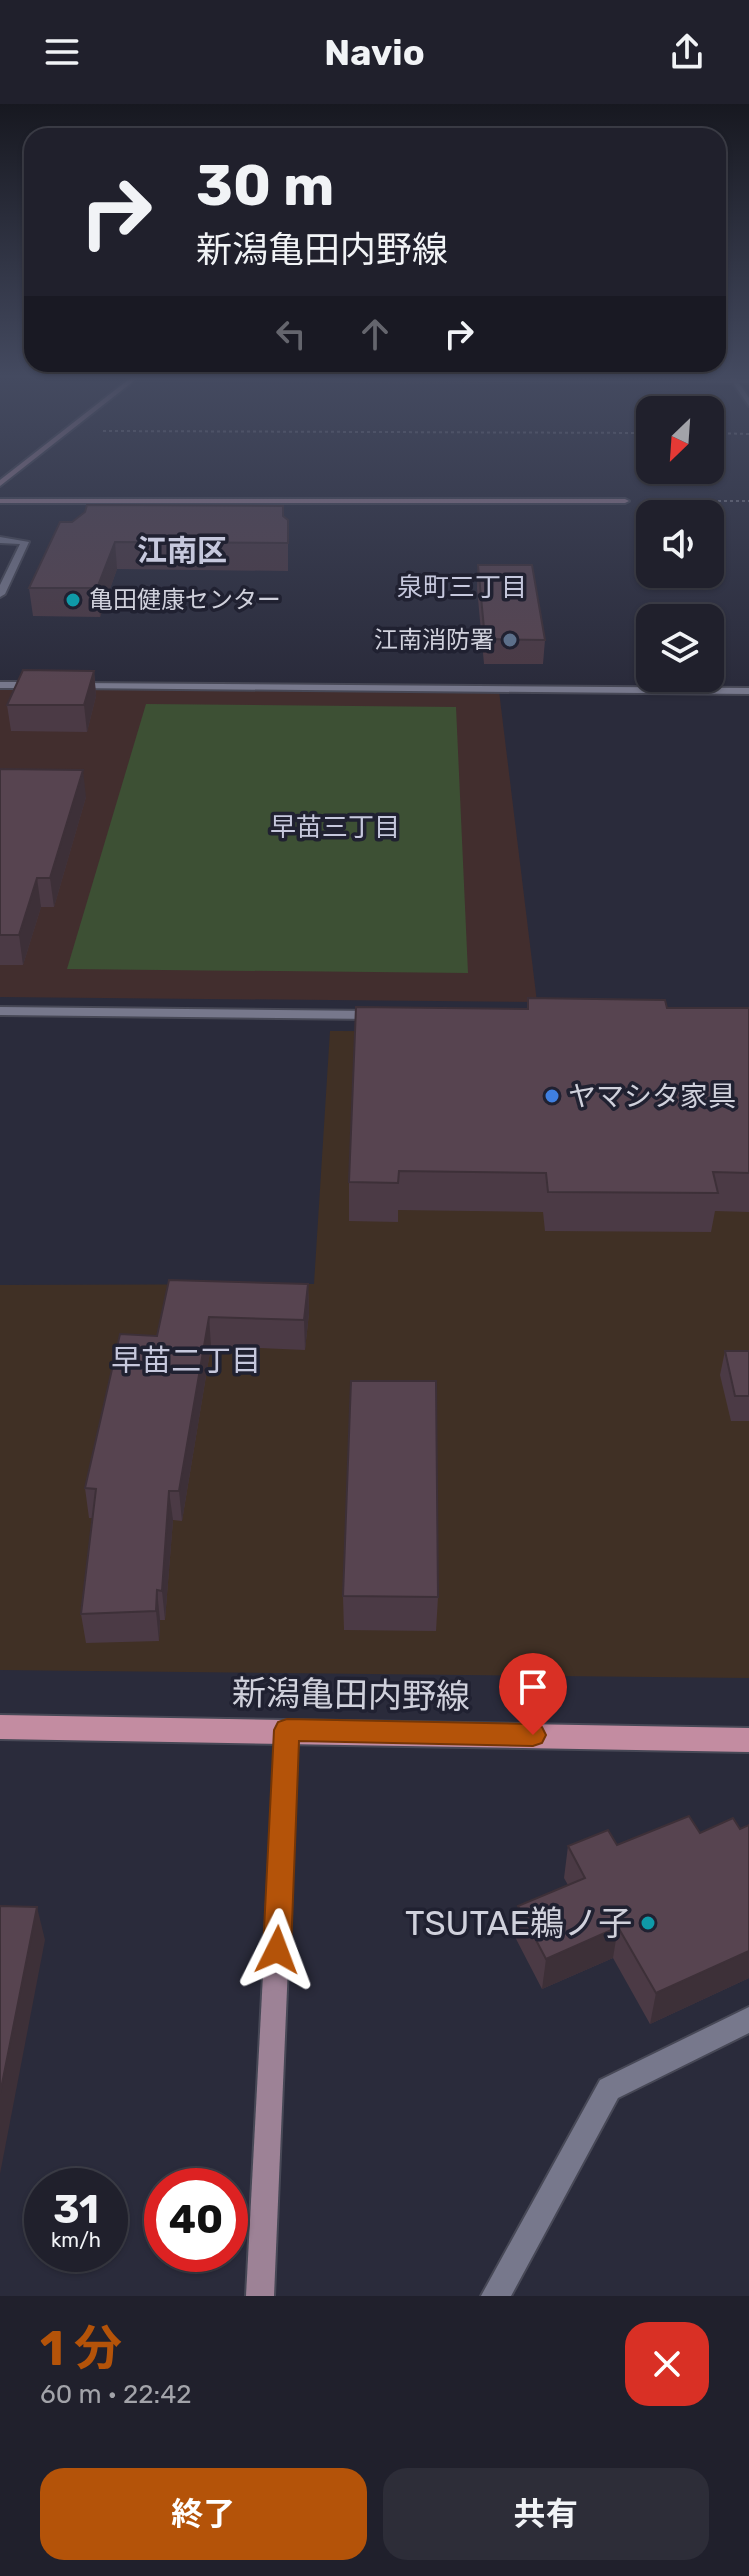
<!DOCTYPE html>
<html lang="ja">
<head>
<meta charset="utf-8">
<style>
	:root { --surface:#20202c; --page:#2d2d38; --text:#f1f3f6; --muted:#a2a3a9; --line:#3d3e48; --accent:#b45309 }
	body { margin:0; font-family:Rubik,"Noto Sans JP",sans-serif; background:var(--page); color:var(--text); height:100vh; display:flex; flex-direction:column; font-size:30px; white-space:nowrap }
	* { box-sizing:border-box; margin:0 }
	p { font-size:26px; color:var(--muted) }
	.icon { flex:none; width:44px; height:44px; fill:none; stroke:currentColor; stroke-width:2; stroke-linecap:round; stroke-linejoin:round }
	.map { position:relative; height:2192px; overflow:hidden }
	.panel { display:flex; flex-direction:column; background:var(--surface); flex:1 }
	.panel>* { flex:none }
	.top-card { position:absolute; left:24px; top:24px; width:702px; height:244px; border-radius:24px; box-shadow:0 2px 6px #0004,0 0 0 2px var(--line); background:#20202c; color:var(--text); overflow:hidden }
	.needle { width:52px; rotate:205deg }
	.controls { position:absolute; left:636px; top:292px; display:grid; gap:16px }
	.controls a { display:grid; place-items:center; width:88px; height:88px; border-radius:16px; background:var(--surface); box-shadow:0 2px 6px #0004,0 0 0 2px var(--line); font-size:40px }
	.speed { position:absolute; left:24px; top:2064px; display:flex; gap:16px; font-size:40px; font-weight:700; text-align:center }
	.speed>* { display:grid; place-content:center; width:104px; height:104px; border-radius:50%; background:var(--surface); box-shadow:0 2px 6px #0004,0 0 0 2px var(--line); line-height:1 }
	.speed small { font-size:20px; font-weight:400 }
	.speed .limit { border:12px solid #d22; background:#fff; color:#111 }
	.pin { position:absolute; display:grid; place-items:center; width:68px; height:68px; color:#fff; margin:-82px -34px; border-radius:50% 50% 50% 0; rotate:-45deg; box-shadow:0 0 8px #0007 }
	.pin .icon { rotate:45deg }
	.me { position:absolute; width:88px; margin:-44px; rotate:3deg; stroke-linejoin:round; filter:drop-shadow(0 0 6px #0008) }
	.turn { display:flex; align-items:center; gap:28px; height:168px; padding:0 40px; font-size:36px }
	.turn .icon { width:104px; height:104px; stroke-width:2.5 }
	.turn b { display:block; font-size:56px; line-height:68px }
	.lanes { display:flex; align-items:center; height:76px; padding:0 40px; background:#0003; justify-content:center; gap:40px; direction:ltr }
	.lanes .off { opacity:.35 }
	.round { display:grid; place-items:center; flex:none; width:84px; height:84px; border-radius:24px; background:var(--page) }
	.summary { display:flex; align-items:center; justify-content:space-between; height:136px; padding:0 40px }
	h1 { font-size:48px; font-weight:700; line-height:60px; color:var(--accent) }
	.action { display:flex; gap:16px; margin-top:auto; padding:16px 40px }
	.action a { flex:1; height:92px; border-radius:24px; background:var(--accent); color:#fff; font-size:32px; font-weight:700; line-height:92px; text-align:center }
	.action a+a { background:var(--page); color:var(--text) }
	header { display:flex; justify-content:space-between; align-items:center; height:104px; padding:0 40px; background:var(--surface); font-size:36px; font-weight:700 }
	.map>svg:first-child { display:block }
	.commercial { fill:#403025 }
	.education { fill:#422e2e }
	.green { fill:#3d5034 }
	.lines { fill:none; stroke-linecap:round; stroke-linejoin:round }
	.lane-casing { stroke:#474856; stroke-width:4 }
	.street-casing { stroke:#474856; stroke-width:4 }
	.secondary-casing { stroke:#474856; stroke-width:4 }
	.primary-casing { stroke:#474856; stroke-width:4 }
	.path { stroke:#787986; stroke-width:2; stroke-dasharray:3 3; stroke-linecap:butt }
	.lane { fill:#77788c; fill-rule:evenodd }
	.street { fill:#77788c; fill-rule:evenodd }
	.secondary { fill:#9d8296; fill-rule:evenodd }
	.primary { fill:#c38ca1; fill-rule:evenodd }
	.wall { fill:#4b3a45 }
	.shaded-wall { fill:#3d3038 }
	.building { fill:#574450; stroke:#3d3038; stroke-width:2 }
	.route { fill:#b45309; stroke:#753606; stroke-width:2 }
	.culture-dot { fill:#0f9aa8; stroke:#202131; stroke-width:3 }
	.service-dot { fill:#5c6f8a; stroke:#202131; stroke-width:3 }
	.shop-dot { fill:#3f7fe0; stroke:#202131; stroke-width:3 }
	.labels { text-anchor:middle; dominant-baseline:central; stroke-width:7; stroke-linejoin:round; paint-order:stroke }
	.far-poi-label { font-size:24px; fill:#d0d1dc; stroke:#202131; text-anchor:start }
	.far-neighbourhood-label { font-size:26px; fill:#c6c8dd; stroke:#202131 }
	.poi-label { font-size:28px; fill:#d0d1dc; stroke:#202131; text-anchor:start }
	.far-district-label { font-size:30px; font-weight:bold; fill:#c6c8dd; stroke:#202131 }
	.neighbourhood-label { font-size:30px; fill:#c6c8dd; stroke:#202131 }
	.near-street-label { font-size:34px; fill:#d0d1dc; stroke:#202131 }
	.near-poi-label { font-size:34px; fill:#d0d1dc; stroke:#202131; text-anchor:end }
</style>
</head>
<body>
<header><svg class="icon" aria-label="menu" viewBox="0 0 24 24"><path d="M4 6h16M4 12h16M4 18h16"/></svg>Navio<svg class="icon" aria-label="share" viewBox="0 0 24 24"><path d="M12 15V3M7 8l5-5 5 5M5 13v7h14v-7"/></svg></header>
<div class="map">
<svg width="749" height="2192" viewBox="0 0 749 2192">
	<rect width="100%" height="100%" fill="#2a2b3b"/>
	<path class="commercial" d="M330,927l419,1v646l-749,-8v-385l314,-1z"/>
	<path class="education" d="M0,585l499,2 38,311 -537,-5z"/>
	<path class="green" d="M146,600l310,3 12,266 -401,-4z"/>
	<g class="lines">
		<defs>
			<path id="lane" d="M0,433l29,5 -24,52 -5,3v-12l20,-41 -20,-1z"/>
			<g id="street">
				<path d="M134,273l615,2v4h-10l10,15v8l-16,-23 -601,-3z"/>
				<path d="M0,578h35l5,3 -5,3h-35z"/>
				<path d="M75,579l674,5v6l-678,-6v-4z"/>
				<path d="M0,903l375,4 7,4 -7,4 -375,-4z"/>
				<path d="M749,1903v26l-131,65 -107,198h-30l119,-216z"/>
			</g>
			<g id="secondary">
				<path d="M133,272h7l-140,110v-6z"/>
				<path d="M729,272h6l3,5 -5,1z"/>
				<path d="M0,395h625l4,2 -4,2h-625z"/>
				<path d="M287,1616l8,3 3,7 -24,566h-28l30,-566 3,-7z"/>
			</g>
			<path id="primary" d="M0,1611l749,13v24l-749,-13z"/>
		</defs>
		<use href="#lane" class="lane-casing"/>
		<use href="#street" class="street-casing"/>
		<use href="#secondary" class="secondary-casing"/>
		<use href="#primary" class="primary-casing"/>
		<g class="path">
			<path d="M103,327l547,2"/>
			<path d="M710,329l39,1"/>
			<path d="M646,397h103"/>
		</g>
		<use href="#lane" class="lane"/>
		<use href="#street" class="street"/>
		<use href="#secondary" class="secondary"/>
		<use href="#primary" class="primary"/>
	</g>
	<g class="wall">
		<path d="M284,412l4,4v51l-171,-2 -17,48 -67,-1 -4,-28 31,-66z"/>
		<path d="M478,461l67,75 -2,24h-59l-7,-76z"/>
		<path d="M94,567l2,25 -9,36 -76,-1 -4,-26z"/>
		<path d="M0,665l86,28 -32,110h-13l-18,58h-23z"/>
		<path d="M528,894l139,10h82v204l-34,-1 -4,21 -166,-1 -2,-19 -145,-2v12l-49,-1v-39l178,-173z"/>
		<path d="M308,1180l1,29 -4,37 -94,-4 -29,175 -9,-1 -8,100h-5l-1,21 -73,2 -5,-29 11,-96h-3l-4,-30 72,-152z"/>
		<path d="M725,1247h24v70h-18l-11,-46z"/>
		<path d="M343,1492l95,1 -2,34 -92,-1z"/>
		<path d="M749,1721v153l-99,46 -37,-66 -71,31 -27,-52 3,-31 50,-21 -4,-7 4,-32 49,-1 123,-16z"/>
	</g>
	<g class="shaded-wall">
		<path d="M115,438l2,27 -17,48 -3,-29z"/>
		<path d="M94,567l2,25 -9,36 -3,-27z"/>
		<path d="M83,666l3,27 -32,110 -4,-29z"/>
		<path d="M37,774l4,29 -18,58 -4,-30z"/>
		<path d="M308,1180l1,29 -4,37 -1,-30z"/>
		<path d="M209,1213l2,29 -29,175 -3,-30z"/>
		<path d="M169,1387l4,29 -8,100 -3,-29z"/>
		<path d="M157,1486l3,30 -1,21 -3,-30z"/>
		<path d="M37,1803l8,33 -45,234v-80z"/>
		<path d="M618,1823l-5,31 -71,31 4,-30z"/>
		<path d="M749,1847v27l-99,46 6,-31z"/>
	</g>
	<g class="building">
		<path d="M87,401l196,1v10l5,4v23l-173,-1 -18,46h-68l31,-66h12l13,-10z"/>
		<path d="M478,461h54l13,75 -60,-1z"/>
		<path d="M23,566l71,1 -10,34h-77z"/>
		<path d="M0,665l83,1 -33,108h-13l-18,57h-19z"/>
		<path d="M528,894l137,2 2,8h82v165l-36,-1 5,21 -170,-1 -2,-19 -147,-2 -1,12 -49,-1 7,-175 172,2z"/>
		<path d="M169,1176l139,4 -4,36 -95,-3 -30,174h-10l-7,100 -5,-1 -1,21 -75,3 15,-125 -11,-1 35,-154 37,2z"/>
		<path d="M725,1247h24v45h-14z"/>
		<path d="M351,1277h85l2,216 -95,-1z"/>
		<path d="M689,1712l11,17 33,-15 7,11 9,-4v126l-93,42 -38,-66 -72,32 -28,-53 67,-28 -17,-32 40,-16 9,15z"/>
		<path d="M0,1802l37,1 -37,187z"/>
	</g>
	<linearGradient id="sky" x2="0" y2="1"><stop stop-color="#171820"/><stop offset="0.47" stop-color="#444a60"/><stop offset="1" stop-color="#444a60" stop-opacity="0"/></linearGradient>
	<rect width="749" height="579" fill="url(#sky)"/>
	<path class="route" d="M287,1615l246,5 9,3 4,8 -4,8 -9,3 -234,-5 -8,209 -4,9 -10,4 -10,-4 -4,-9 11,-220 4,-8z"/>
	<g class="culture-dot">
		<circle cx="73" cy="496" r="8"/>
		<circle cx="648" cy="1819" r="8"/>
	</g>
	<circle class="service-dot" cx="510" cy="536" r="8"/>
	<circle class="shop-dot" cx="552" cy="992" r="8"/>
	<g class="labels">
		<g class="far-poi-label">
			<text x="89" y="496">亀田健康センター</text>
			<text x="494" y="536" text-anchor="end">江南消防署</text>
		</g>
		<g class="far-neighbourhood-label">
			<text x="462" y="483">泉町三丁目</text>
			<text x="335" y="723">早苗三丁目</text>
		</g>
		<g class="poi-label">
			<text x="568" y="992">ヤマシタ家具</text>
		</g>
		<g class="far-district-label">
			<text x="182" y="447">江南区</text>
		</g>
		<g class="neighbourhood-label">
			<text x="186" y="1257">早苗二丁目</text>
		</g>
		<g class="near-street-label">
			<text transform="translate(351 1591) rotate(1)">新潟亀田内野線</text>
		</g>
		<g class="near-poi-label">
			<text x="632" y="1819">TSUTAE鵜ノ子</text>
		</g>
	</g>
</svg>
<div class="controls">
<a><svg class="needle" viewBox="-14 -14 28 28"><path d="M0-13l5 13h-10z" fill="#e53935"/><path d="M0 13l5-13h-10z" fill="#a2a3a9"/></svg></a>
<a><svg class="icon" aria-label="sound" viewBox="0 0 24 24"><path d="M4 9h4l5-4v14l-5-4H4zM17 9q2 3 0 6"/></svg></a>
<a><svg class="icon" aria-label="layers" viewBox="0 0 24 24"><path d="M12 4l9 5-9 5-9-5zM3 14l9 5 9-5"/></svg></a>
</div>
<div class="speed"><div>31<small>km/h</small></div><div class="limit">40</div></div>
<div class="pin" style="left:533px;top:1631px;background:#d93025"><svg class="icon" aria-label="arrive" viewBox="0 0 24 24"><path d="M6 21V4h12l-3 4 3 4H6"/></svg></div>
<svg class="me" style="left:277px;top:1846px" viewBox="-20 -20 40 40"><path d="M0-17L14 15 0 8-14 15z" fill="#b45309" stroke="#fff" stroke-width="4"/></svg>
<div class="top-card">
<div class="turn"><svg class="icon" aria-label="right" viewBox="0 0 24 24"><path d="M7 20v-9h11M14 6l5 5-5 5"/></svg><div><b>30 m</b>新潟亀田内野線</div></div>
<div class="lanes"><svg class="icon off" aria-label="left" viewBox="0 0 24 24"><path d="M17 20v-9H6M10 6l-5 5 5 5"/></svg><svg class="icon off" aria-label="ahead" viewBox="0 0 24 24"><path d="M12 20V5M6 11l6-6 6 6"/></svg><svg class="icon" aria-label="right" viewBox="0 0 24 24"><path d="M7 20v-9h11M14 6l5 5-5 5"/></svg></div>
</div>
</div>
<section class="panel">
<div class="summary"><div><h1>1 分</h1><p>60 m · 22:42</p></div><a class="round" style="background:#d93025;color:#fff"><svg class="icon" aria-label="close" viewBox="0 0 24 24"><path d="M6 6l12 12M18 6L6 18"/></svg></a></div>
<div class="action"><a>終了</a><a>共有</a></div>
</section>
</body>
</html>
